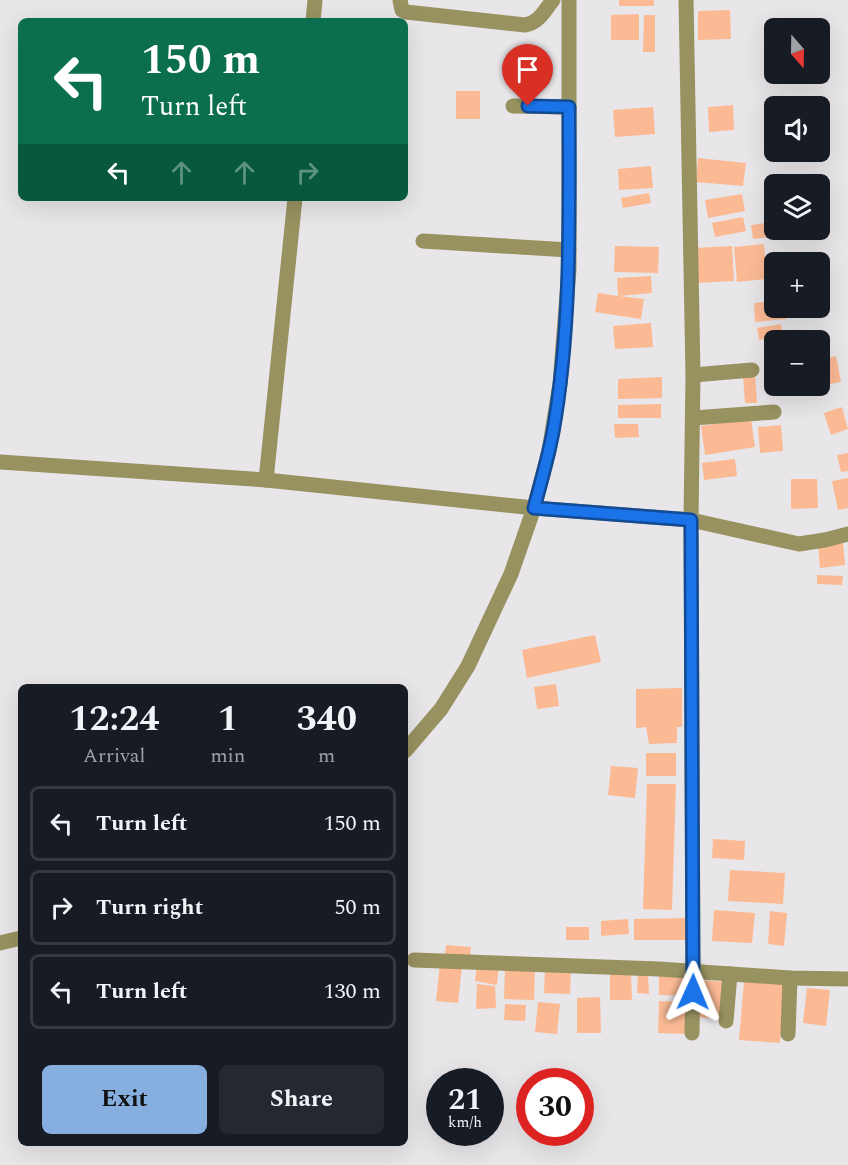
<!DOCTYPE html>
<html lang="en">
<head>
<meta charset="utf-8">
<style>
	:root { --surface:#171b24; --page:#242831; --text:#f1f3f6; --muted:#9ea1a6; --line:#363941; --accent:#86afe0 }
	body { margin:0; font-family:Spectral,serif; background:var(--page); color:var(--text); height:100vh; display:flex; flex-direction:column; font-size:22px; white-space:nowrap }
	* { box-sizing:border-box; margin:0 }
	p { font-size:20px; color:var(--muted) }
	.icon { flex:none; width:33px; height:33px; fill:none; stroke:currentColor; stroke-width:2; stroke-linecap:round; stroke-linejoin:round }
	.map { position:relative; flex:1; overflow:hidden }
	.sheet { position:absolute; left:18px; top:684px; width:390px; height:462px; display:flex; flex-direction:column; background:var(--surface); border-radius:9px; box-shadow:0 6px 24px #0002 }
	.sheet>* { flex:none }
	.guide { position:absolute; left:18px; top:18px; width:390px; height:183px; border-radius:9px; box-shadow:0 6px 24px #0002; background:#0b6e4f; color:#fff; overflow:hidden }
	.needle { width:39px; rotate:160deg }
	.buttons { position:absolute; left:764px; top:18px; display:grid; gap:12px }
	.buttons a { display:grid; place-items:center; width:66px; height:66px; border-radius:9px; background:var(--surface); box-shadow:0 6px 24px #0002; font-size:30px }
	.speed { position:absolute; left:426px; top:1068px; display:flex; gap:12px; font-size:30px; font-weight:700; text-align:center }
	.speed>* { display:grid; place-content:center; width:78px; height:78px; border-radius:50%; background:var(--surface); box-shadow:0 6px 24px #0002; line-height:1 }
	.speed small { font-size:15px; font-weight:400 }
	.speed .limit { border:9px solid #d22; background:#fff; color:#111 }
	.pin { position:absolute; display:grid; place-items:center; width:51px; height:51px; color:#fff; margin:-62px -26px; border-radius:50% 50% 50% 0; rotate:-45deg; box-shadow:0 0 6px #0007 }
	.pin .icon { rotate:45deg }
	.me { position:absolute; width:66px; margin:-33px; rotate:1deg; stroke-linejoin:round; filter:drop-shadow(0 0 4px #0008) }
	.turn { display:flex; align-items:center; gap:21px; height:126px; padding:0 24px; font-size:27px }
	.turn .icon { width:78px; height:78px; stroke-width:2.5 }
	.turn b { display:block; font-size:42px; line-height:51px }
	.lanes { display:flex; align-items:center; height:57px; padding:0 24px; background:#0003; justify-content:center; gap:30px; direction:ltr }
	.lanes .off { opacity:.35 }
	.eta { display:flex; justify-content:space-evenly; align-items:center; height:102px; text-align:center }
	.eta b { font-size:36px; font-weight:700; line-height:42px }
	.primary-button { display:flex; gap:12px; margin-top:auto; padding:12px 24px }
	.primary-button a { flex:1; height:69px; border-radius:9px; background:var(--accent); color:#111; font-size:24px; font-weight:700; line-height:69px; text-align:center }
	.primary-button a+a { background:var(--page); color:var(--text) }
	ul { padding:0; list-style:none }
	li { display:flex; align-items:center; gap:18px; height:75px; margin:0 12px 9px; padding:0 12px; border:3px solid var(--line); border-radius:9px }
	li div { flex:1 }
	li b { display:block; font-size:22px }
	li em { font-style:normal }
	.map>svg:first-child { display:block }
	.building { fill:#fbba94 }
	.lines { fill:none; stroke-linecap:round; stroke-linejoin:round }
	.minor { stroke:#989160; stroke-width:15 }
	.route-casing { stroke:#114b97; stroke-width:15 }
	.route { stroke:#1a73e8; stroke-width:10 }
</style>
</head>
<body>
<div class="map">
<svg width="848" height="1165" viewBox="0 0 848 1165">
	<rect width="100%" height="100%" fill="#e8e6e9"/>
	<g class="building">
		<rect x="619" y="0" width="35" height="6"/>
		<path d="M730,10l1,29 -33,1v-29z"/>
		<path d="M639,14v26h-28v-25z"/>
		<path d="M644,15h11v37h-12z"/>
		<rect x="456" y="91" width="24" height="28"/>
		<path d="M733,105l1,25 -25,2 -1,-25z"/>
		<path d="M653,107l2,27 -40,3 -2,-27z"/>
		<path d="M698,158l48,5 -3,23 -47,-4z"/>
		<path d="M651,166l2,22 -34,2 -1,-21z"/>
		<path d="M649,193l2,10 -28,5 -2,-10z"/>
		<path d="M742,194l3,17 -37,7 -3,-18z"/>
		<path d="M743,217l3,14 -31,6 -3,-14z"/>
		<path d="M774,222v8h12l1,5 -34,4 -2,-14z"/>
		<path d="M764,244l3,35 -30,3 -3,-35z"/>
		<path d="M615,246l44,1 -1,26 -44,-1z"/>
		<path d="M732,246l2,35 -37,2 -2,-35z"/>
		<path d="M651,276l1,17 -33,3 25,3 -3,20 -46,-7 3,-19 20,3 -1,-18z"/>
		<path d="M774,301v7h11l1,11 -31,3 -1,-19z"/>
		<path d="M651,323l2,24 -38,2 -2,-23z"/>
		<path d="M781,324l2,12 -24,4 -2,-12z"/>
		<path d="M836,356l5,26 -22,4v-26z"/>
		<path d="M755,375l2,28h-12l-2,-27z"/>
		<path d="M662,377v21l-44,1v-20z"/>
		<path d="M785,386h31v1l-30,5z"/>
		<path d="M661,404v14h-43v-13z"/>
		<path d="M842,407l6,22 -17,6 -7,-22z"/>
		<path d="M751,419l4,28 -50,8 -4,-29z"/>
		<path d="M614,424h24l1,13 -24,1z"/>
		<path d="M781,425l2,26 -23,2 -2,-26z"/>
		<path d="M848,453v18l-7,1 -4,-17z"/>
		<path d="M735,459l2,17 -33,4 -2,-17z"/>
		<path d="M848,478v30l-10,2 -6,-29z"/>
		<path d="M791,479h26l1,29 -27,1z"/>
		<path d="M843,543l2,22 -25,3 -2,-23z"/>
		<path d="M817,575l26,1 -1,9 -25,-1z"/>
		<path d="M595,635l6,27 -74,16 -5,-28z"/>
		<path d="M556,684l3,22 -22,3 -3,-22z"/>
		<path d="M682,688v39h-5v16l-28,1 -3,-17 -10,1v-39z"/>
		<rect x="646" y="753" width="30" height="23"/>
		<path d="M611,766l27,2 -3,30 -27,-3z"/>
		<path d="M647,784h29l-4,126 -29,-1z"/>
		<path d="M713,839l32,2 -1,19 -32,-2z"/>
		<path d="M730,870l55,3 -2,31 -55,-3z"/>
		<path d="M714,910l41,3 -3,30 -40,-2z"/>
		<path d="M770,911l17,2 -3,33 -16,-2z"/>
		<path d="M687,918v22h-53v-21z"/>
		<path d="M628,919l1,15 -28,2v-15z"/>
		<rect x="566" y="927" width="23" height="13"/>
		<path d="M446,945l25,2 -1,10 -25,-3z"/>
		<path d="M440,963l22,3 -4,37 -22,-2z"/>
		<path d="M477,963l22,2 -2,20 -22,-4z"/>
		<path d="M505,967l30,2 -1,31 -30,-1z"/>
		<path d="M545,968l26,1 -1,25 -26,-1z"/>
		<path d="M631,971l1,29h-22v-28z"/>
		<path d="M638,975h10l1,19 -12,-1z"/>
		<path d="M659,976l31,1v19l-31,-1z"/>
		<path d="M699,980l28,2 -4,37 -28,-2z"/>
		<path d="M744,981l41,3 -5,59 -41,-3z"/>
		<path d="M477,984l18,2 1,22 -20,1z"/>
		<path d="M807,988l23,2 -4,36 -23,-3z"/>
		<path d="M600,997l1,36h-24v-35z"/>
		<path d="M659,1001l28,1 -1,32 -28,-1z"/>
		<path d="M538,1002l22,2 -3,30 -22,-2z"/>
		<path d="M505,1004l21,1 -1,16 -21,-1z"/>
	</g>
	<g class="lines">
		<g class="minor">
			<path d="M400,0l2,10 4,2 119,13c14,-2 20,-15 28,-25"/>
			<path d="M686,0l7,375 -2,145 2,452 -1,61"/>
			<path d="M313,21l2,-21"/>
			<path d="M513,106l56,1"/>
			<path d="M423,241l146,9"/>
			<path d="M693,375l59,-5"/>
			<path d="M693,418l81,-6"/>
			<path d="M0,462l266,18 268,28 157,12 108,24 26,-4 23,-6"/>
			<path d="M266,480l29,-282"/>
			<path d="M405,751l36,-42 27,-43 43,-92 23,-66 15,-57 11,-67 9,-115v-269"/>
			<path d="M0,943l21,-5"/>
			<path d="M414,960l245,9 131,9 58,1"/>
			<path d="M726,1021l4,-47"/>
			<path d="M788,1034l2,-56"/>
		</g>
	</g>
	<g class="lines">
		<defs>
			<path id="route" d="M528,106l41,1c0,108 3,218 -16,325 -5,26 -12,50 -19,76l157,12 2,472"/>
		</defs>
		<use href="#route" class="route-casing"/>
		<use href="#route" class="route"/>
	</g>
</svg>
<div class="buttons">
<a><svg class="needle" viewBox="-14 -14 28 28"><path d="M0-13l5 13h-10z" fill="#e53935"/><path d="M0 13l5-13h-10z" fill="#9ea1a6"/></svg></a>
<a><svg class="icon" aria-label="sound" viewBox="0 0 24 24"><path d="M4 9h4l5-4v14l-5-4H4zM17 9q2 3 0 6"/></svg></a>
<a><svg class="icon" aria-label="layers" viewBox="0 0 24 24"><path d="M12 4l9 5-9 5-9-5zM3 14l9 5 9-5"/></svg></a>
<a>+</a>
<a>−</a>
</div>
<div class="speed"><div>21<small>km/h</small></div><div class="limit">30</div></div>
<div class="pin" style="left:528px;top:106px;background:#d93025"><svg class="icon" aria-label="arrive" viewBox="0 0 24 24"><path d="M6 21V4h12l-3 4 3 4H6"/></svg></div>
<svg class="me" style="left:693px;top:992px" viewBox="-20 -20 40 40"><path d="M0-17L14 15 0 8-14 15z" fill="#1a73e8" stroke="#fff" stroke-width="4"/></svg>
<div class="guide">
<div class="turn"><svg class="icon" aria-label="left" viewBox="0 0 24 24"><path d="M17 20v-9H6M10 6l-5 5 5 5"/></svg><div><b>150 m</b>Turn left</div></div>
<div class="lanes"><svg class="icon" aria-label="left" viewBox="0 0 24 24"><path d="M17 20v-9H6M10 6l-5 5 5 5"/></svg><svg class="icon off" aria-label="ahead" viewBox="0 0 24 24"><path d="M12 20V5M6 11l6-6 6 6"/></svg><svg class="icon off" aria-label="ahead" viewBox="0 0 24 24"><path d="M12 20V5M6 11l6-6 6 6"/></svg><svg class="icon off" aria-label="right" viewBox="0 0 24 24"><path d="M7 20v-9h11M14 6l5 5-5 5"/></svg></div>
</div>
<section class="sheet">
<div class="eta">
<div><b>12:24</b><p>Arrival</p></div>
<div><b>1</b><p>min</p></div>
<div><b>340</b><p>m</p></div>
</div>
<ul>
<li><svg class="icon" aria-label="left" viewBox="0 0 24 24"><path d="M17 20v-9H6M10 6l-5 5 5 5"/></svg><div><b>Turn left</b></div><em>150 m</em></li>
<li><svg class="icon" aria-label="right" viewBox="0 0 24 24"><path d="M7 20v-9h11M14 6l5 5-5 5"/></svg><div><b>Turn right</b></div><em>50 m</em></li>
<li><svg class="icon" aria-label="left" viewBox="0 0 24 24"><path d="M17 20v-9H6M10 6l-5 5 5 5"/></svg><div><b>Turn left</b></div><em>130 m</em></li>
</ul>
<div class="primary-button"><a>Exit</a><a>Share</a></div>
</section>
</div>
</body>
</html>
